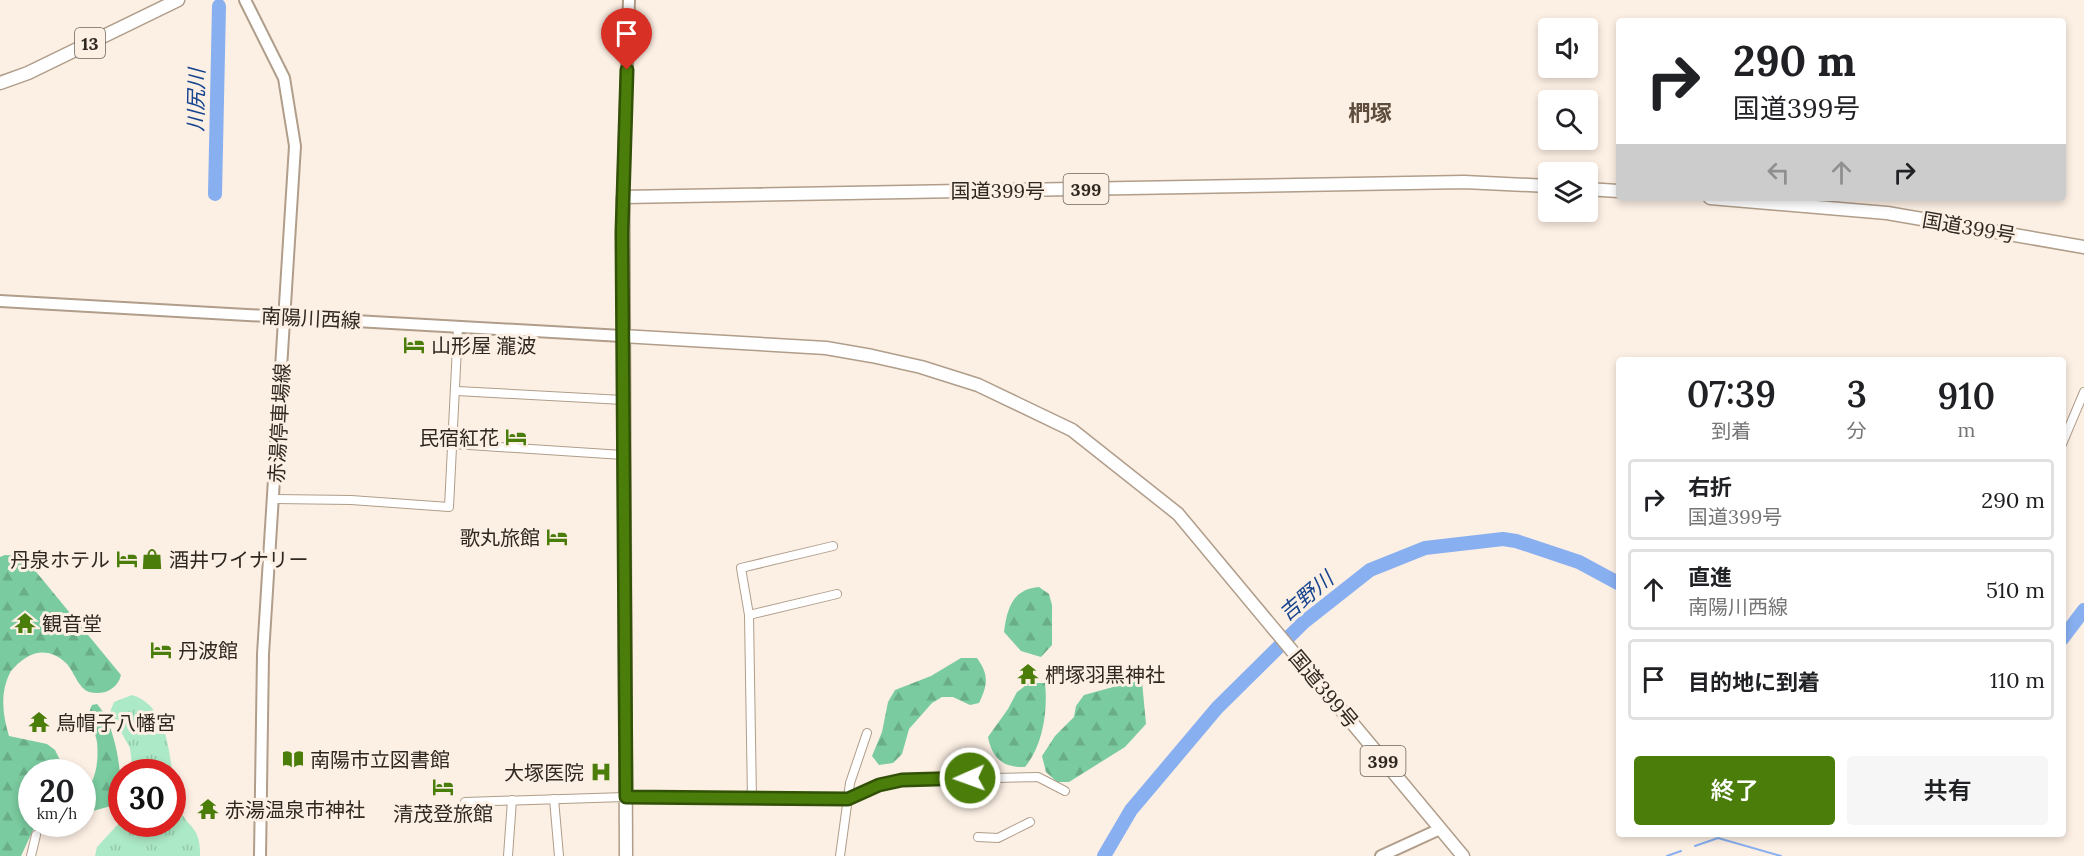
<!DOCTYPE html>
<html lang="ja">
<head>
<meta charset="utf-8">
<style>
	:root { --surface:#fff; --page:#f6f6f6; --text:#202124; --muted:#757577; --line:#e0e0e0; --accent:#4b7d0a }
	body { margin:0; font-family:Lora,"Noto Sans JP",serif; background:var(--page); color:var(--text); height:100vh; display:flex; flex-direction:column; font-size:22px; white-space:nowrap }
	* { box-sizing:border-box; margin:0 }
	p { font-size:20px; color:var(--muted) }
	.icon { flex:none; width:33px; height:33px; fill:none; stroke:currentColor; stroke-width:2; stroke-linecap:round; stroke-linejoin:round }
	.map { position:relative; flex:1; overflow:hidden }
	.details { position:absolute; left:1616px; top:357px; width:450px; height:480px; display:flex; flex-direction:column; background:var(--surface); border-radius:6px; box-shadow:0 3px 9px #0003 }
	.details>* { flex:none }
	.guide { position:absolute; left:1616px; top:18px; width:450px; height:183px; border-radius:6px; box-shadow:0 3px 9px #0003; background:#fff; color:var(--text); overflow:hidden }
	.buttons { position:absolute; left:1538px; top:18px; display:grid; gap:12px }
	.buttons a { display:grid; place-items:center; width:60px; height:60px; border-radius:6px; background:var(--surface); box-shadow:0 3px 9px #0003; font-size:30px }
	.speed { position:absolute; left:18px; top:759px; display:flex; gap:12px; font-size:30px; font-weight:700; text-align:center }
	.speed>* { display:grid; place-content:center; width:78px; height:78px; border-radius:50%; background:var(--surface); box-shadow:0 3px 9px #0003; line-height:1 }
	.speed small { font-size:15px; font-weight:400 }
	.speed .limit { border:9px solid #d22; background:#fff; color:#111 }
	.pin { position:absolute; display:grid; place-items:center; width:51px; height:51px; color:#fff; margin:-62px -26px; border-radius:50% 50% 50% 0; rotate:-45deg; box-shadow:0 0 6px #0007 }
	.pin .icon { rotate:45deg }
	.me { position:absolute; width:66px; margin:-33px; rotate:268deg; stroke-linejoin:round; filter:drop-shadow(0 0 4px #0008) }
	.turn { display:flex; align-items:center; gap:21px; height:126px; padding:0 18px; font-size:27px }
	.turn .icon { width:78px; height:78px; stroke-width:2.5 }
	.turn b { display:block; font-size:42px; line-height:51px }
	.lanes { display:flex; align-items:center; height:57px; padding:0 18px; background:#0003; justify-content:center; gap:30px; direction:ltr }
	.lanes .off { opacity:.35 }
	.eta { display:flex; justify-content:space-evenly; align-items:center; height:102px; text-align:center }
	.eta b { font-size:36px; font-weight:600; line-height:42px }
	.button { display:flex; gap:12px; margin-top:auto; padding:12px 18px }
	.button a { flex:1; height:69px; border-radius:6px; background:var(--accent); color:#fff; font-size:24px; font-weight:600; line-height:69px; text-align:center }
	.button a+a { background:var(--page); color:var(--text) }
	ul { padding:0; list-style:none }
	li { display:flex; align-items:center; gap:18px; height:81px; margin:0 12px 9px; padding:0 6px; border:3px solid var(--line); border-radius:6px }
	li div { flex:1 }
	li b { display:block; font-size:22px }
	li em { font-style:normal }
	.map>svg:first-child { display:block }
	.forest { fill:url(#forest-firs) }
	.park { fill:url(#park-tufts) }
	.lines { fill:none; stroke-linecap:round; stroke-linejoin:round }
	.stream { stroke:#88aff0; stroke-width:2 }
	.river { stroke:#88aff0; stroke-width:14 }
	.minor-casing { stroke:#b09d8a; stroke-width:10 }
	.tertiary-casing { stroke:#b09d8a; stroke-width:12 }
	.secondary-casing { stroke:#b09d8a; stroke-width:14 }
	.trunk-casing { stroke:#b09d8a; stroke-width:15 }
	.minor { stroke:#fff; stroke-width:8 }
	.tertiary { stroke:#fff; stroke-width:9 }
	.secondary { stroke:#fff; stroke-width:10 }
	.trunk { stroke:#fff; stroke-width:12 }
	.route-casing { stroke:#315106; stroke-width:15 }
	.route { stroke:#4b7d0a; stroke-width:10 }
	.labels { text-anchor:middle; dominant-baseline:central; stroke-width:6; stroke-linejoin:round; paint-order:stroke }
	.shield { fill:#fcefe4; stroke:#6c645b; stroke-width:1.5 }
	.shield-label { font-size:18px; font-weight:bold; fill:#2f2820 }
	.street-label { font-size:20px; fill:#2f2820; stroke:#fcefe4 }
	.poi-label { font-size:20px; fill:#2f2820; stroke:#fcefe4; text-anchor:start }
	.water-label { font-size:21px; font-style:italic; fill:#16448e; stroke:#fcefe4 }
	.quarter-label { font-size:22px; font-weight:bold; fill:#5e4d3d; stroke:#fcefe4 }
</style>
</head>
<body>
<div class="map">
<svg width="2084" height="856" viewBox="0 0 2084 856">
	<defs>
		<pattern id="forest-firs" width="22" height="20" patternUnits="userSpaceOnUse" patternTransform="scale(1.5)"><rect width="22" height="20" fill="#7acb9f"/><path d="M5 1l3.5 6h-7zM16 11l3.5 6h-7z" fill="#6aae89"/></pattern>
		<pattern id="park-tufts" width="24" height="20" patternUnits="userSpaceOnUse" patternTransform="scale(1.5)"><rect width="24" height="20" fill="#ace9c6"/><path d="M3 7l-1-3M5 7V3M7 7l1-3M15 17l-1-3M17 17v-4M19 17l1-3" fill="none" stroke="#94c8aa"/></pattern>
	</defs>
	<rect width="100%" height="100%" fill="#fcefe4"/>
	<g class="forest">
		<path d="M5,555l14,1 9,6 93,113c-3,14 -18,21 -32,17 -11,-4 -15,-21 -23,-29 -20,-19 -40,-10 -55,8 -11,20 -9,42 -2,65l38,8 8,6 11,22h-34v52h4l-15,32h-21v-299z"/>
		<path d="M1039,587l10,7 3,11v40l-11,12 -20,-6 -17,-19c3,-24 9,-43 35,-45z"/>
		<path d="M961,658h16c12,17 11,26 2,45l-9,2 -17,-8h-11l-10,6 -23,26 -7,25 -9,9 -14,2 -7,-9 10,-24 6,-30 7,-12 36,-14z"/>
		<path d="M1135,681l7,1 4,42 -21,23 -56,35h-12l-11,-10 -4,-16 13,-20 19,-19 2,-11 8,-11z"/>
		<path d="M1029,683h16c3,27 -2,63 -20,84 -22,1 -33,-9 -37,-30l20,-28 9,-17z"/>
		<path d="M97,704c18,20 28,74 21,100l-25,7 -10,-1v-16c13,-11 16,-34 14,-52 -2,-14 -12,-24 -5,-37z"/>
	</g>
	<path class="park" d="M132,695c43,13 36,78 47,111 7,23 22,18 21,50h-105l2,-9 24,-26 1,3h50v-52h-39l-3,-24 -20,-36 4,-10z"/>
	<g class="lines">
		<g class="stream">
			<path d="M1695,846l23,-8 63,18"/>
			<path d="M1667,856l14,-5"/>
		</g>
		<g class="river">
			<path d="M215,194l4,-188"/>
			<path d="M2062,639l22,-29"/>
			<path d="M1104,856l27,-46 86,-102 87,-86 66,-52 55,-22 78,-9 13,2 63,21 39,21"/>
		</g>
		<defs>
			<g id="minor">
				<path d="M457,391l166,9"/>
				<path d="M454,444l169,11"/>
				<path d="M2062,444l22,-52"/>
				<path d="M275,499l76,1 98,7 9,-180"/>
				<path d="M749,615l88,-21"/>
				<path d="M554,799l5,57"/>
				<path d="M848,799l31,-14 23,-5 136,-3 27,14"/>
				<path d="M752,800l-3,-185 -8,-47 92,-22"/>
				<path d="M465,802l160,-5"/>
				<path d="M978,837l20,1 32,-16"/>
				<path d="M31,856l5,-21"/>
				<path d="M508,856l4,-56"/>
				<path d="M840,856l10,-73 17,-50"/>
			</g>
			<path id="tertiary" d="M625,797l223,2"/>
			<g id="secondary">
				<path d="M245,0l39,78 11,68 -32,508 -3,202"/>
				<path d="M623,197l6,-197"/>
				<path d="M0,301l622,35"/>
				<path d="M1381,856l59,-27"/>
			</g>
			<g id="trunk">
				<path d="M0,83l28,-10 150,-73"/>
				<path d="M1587,189l31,2"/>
				<path d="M1710,198l177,15 197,34"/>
				<path d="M622,336l204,12 46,8 49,11 57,18 94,45 106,84 285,342"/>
				<path d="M626,856l-3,-659 841,-15 84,4"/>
			</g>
		</defs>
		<use href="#minor" class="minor-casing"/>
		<use href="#tertiary" class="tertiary-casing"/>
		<use href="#secondary" class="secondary-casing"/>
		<use href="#trunk" class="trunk-casing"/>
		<use href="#minor" class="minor"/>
		<use href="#tertiary" class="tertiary"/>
		<use href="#secondary" class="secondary"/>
		<use href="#trunk" class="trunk"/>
	</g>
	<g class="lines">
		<defs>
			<path id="route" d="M627,70l-5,162 4,565 222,2 31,-14 23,-5 68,-2"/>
		</defs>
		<use href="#route" class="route-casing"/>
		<use href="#route" class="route"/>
	</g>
	<defs>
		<symbol id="hotel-bare" viewBox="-9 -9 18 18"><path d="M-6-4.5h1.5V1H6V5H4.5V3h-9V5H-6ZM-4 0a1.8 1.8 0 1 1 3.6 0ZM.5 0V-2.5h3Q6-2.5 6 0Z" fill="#4b7d0a" stroke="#fcefe4" stroke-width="2.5" paint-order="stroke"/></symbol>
		<symbol id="shop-bare" viewBox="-9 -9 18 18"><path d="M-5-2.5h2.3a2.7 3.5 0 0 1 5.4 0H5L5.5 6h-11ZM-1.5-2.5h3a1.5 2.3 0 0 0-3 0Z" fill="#4b7d0a" stroke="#fcefe4" stroke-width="2.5" paint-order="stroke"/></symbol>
		<symbol id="temple-bare" viewBox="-9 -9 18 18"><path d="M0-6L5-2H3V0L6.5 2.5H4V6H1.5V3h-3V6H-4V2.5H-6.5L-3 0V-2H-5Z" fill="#4b7d0a" stroke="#fcefe4" stroke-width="2.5" paint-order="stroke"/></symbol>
		<symbol id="library-bare" viewBox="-9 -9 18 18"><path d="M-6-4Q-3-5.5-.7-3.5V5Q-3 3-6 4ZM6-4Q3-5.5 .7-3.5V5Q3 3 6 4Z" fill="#4b7d0a" stroke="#fcefe4" stroke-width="2.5" paint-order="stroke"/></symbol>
		<symbol id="hospital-bare" viewBox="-9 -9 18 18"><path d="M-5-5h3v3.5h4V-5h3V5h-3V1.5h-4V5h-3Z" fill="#4b7d0a" stroke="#fcefe4" stroke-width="2.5" paint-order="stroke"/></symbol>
	</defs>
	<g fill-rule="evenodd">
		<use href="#hotel-bare" x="399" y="330" width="30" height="30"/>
		<use href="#hotel-bare" x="501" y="422" width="30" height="30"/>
		<use href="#hotel-bare" x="542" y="522" width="30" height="30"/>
		<use href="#hotel-bare" x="112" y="544" width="30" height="30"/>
		<use href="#shop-bare" x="137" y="544" width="30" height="30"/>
		<use href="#temple-bare" x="10" y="608" width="30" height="30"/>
		<use href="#hotel-bare" x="146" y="635" width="30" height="30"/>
		<use href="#temple-bare" x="1013" y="659" width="30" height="30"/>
		<use href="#temple-bare" x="24" y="707" width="30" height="30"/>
		<use href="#library-bare" x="278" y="744" width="30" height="30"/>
		<use href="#hospital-bare" x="586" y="757" width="30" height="30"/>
		<use href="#hotel-bare" x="428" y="772" width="30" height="30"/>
		<use href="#temple-bare" x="193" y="794" width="30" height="30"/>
	</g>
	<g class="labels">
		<g class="shield">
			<rect x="75" y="28" width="30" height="30" rx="4.5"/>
			<rect x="1063.5" y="174" width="45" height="30" rx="4.5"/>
			<rect x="1360.5" y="746" width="45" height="30" rx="4.5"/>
		</g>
		<g class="shield-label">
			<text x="90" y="43">13</text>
			<text x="1086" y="189">399</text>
			<text x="1383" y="761">399</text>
		</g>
		<g class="street-label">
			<text x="998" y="190">国道399号</text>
			<text transform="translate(1969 227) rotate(10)">国道399号</text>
			<text transform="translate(311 318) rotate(3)">南陽川西線</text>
			<text transform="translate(279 423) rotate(-87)">赤湯停車場線</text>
			<text transform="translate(1324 689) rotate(50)">国道399号</text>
		</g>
		<g class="poi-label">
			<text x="431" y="345">山形屋 瀧波</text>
			<text x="499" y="437" text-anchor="end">民宿紅花</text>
			<text x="540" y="537" text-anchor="end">歌丸旅館</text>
			<text x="110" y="559" text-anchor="end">丹泉ホテル</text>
			<text x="169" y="559">酒井ワイナリー</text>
			<text x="42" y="623">観音堂</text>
			<text x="178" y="650">丹波館</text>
			<text x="1045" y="674">椚塚羽黒神社</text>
			<text x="56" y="722">烏帽子八幡宮</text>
			<text x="310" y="759">南陽市立図書館</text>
			<text x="584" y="772" text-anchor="end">大塚医院</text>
			<text x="225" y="809">赤湯温泉市神社</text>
			<text x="443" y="813" text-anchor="middle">清茂登旅館</text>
		</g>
		<g class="water-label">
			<text transform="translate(196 100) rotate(-89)">川尻川</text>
			<text transform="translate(1306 596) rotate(-40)">吉野川</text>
		</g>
		<g class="quarter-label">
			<text x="1370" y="113">椚塚</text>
		</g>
	</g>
</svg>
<div class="buttons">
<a><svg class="icon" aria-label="sound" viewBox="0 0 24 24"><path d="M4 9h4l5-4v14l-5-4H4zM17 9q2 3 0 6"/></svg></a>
<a><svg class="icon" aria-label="search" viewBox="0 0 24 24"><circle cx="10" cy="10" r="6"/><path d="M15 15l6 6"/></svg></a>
<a><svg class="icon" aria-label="layers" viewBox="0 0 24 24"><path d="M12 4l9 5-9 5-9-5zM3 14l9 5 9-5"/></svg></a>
</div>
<div class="speed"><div>20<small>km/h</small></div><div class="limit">30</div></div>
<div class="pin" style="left:627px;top:70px;background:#d93025"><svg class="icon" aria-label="arrive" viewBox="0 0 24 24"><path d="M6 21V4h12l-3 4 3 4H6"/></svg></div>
<svg class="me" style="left:970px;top:778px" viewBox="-20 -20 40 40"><circle r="17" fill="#4b7d0a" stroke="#fff" stroke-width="3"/><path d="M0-11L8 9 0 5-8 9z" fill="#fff"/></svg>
<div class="guide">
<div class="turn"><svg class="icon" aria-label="right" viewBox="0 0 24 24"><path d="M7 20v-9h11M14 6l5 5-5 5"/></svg><div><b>290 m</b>国道399号</div></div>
<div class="lanes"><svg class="icon off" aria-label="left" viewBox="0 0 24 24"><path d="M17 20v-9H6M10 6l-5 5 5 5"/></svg><svg class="icon off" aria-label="ahead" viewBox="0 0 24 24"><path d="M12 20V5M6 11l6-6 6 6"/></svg><svg class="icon" aria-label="right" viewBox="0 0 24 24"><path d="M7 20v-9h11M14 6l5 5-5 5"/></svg></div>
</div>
<section class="details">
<div class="eta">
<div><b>07:39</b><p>到着</p></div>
<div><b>3</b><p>分</p></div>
<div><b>910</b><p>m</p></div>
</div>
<ul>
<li><svg class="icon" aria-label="right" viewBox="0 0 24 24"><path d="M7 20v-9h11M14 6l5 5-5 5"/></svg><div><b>右折</b><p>国道399号</p></div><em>290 m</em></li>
<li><svg class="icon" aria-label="ahead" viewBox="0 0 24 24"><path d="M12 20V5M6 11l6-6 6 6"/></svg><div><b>直進</b><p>南陽川西線</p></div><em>510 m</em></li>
<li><svg class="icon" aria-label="arrive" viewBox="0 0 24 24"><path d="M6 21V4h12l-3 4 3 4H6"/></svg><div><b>目的地に到着</b></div><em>110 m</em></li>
</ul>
<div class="button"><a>終了</a><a>共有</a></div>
</section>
</div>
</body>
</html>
